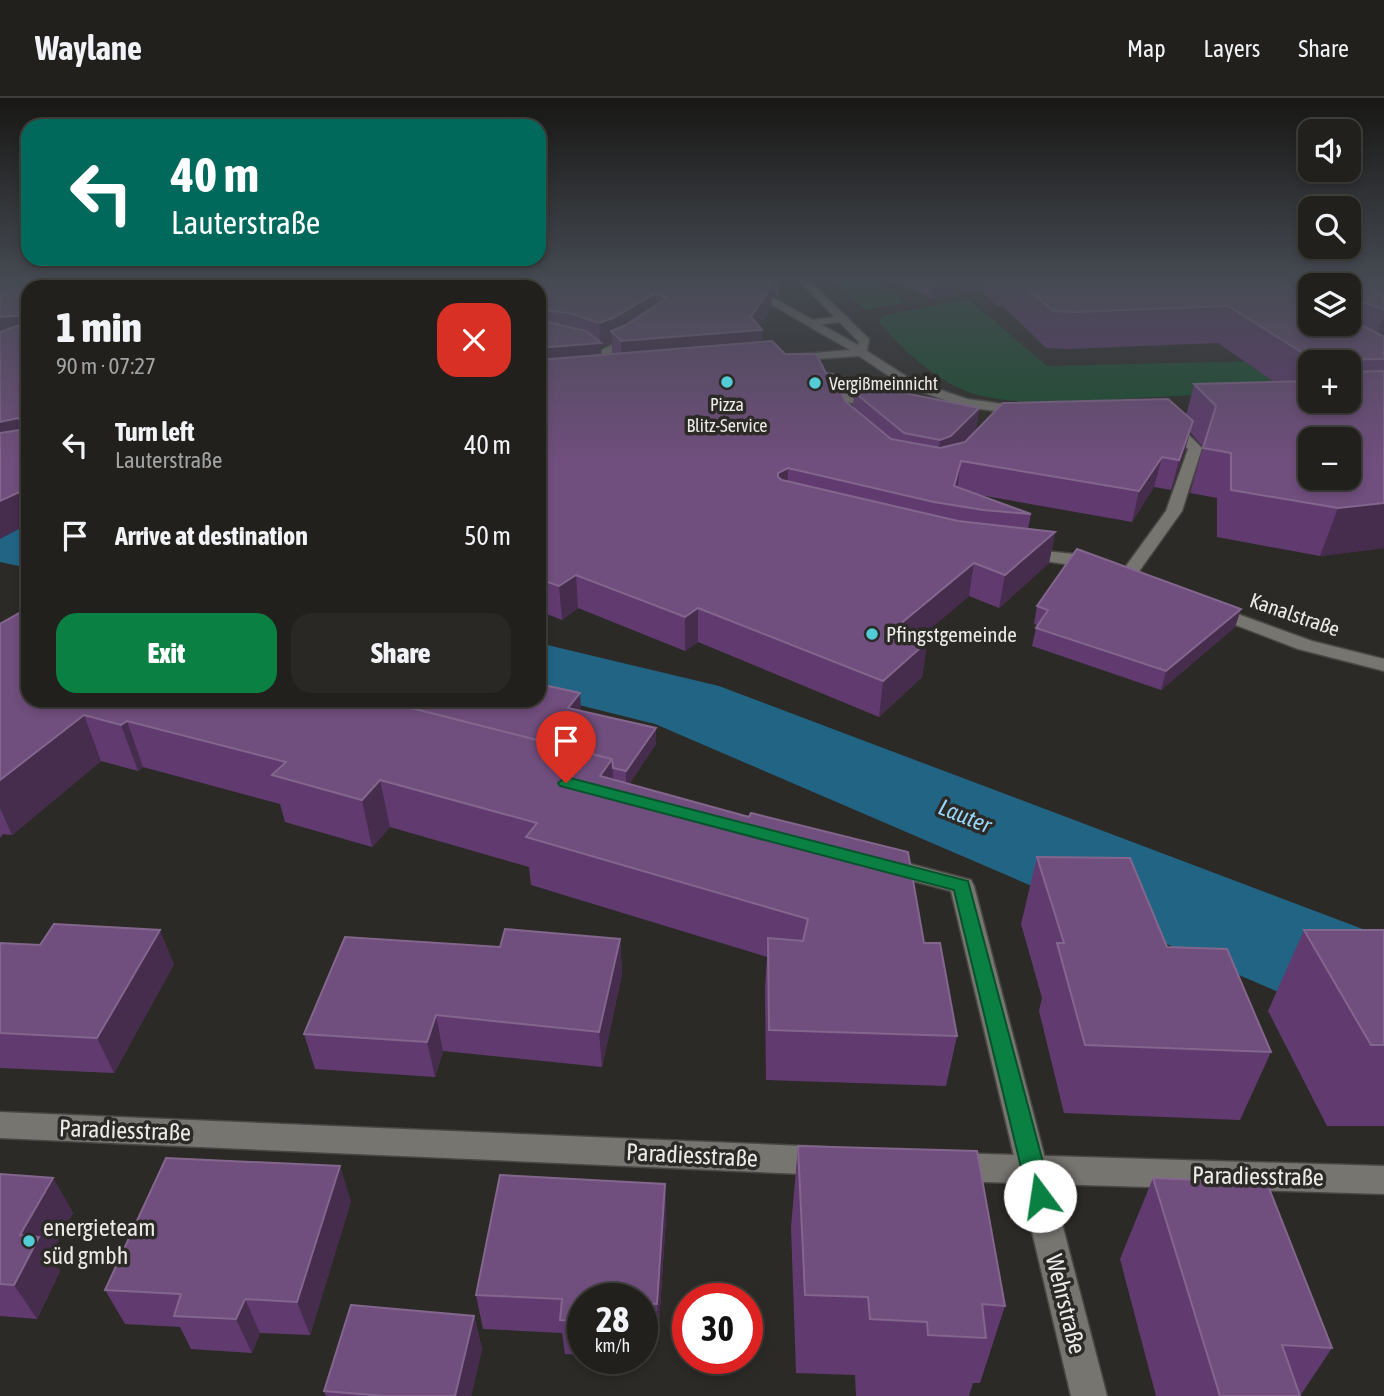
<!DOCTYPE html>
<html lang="en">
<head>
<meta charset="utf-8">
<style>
	:root { --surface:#21201c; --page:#292825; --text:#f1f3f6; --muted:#a2a3a3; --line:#3e3e3b; --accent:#0b8043 }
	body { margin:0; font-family:"Asap Condensed",sans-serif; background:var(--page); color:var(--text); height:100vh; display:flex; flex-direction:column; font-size:26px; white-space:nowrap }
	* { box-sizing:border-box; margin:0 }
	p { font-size:23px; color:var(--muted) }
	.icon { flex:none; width:38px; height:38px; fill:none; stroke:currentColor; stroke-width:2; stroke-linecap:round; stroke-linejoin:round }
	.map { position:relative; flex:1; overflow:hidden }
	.sheet { position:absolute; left:21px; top:182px; width:525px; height:427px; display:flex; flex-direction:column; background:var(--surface); border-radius:21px; box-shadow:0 4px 10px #0003,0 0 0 2px var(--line) }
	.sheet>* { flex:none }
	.banner { position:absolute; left:21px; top:21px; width:525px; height:147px; border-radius:21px; box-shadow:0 4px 10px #0003,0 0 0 2px var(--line); background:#00695c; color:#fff; overflow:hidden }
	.controls { position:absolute; left:1298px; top:21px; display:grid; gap:14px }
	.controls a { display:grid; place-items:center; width:63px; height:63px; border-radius:14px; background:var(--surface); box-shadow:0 4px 10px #0003,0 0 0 2px var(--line); font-size:35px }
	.speed { position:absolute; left:567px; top:1185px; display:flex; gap:14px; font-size:35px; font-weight:700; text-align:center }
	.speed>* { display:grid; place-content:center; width:91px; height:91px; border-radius:50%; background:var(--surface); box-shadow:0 4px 10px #0003,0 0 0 2px var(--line); line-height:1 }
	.speed small { font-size:18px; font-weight:400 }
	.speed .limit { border:10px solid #d22; background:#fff; color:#111 }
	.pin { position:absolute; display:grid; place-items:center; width:60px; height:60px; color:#fff; margin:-72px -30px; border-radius:50% 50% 50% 0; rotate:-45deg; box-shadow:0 0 7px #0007 }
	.pin .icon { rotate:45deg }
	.me { position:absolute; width:77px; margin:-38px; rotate:346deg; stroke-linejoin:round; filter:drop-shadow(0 0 5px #0008) }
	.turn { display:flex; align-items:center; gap:24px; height:147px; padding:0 35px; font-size:32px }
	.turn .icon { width:91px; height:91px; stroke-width:2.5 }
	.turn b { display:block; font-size:49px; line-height:60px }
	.round { display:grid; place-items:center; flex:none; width:74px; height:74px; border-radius:21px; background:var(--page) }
	.summary { display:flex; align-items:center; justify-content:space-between; height:119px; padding:0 35px }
	h1 { font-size:42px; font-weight:800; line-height:52px }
	.button { display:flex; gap:14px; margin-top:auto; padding:14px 35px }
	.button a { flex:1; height:80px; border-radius:21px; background:var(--accent); color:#fff; font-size:28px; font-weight:800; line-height:80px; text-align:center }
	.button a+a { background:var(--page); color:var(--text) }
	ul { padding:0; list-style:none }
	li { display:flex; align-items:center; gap:21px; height:91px; padding:0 35px }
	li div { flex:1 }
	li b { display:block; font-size:26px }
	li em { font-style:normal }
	header { display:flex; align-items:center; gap:42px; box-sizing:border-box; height:98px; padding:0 35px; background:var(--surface); border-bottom:2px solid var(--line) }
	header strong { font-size:33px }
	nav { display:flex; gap:38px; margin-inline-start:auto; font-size:24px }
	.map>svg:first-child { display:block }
	.green { fill:#1a4e2e }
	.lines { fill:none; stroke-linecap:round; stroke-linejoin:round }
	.river { fill:#216484; fill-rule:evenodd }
	.street-casing { stroke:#484743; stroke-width:3 }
	.secondary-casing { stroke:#484743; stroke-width:3 }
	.street { fill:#777570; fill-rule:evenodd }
	.secondary { fill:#777570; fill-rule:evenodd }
	.wall { fill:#613b70; fill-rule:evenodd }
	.shaded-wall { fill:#462c4d }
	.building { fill:#704e7d; stroke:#83668d; stroke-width:2; fill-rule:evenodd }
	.route { fill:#0b8043; stroke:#07532c; stroke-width:2 }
	.poi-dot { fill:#52ccd5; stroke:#2c2a26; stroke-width:2.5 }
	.labels { text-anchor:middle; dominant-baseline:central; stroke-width:7; stroke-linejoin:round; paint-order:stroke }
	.far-poi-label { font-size:18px; fill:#ebeae7; stroke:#2c2a26; text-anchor:start }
	.street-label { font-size:21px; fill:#ebeae7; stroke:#2c2a26 }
	.poi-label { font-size:21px; fill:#ebeae7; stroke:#2c2a26; text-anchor:start }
	.water-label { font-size:23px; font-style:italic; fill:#96d5f8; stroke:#2c2a26 }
	.near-street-label { font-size:24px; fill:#ebeae7; stroke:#2c2a26 }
	.near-poi-label { font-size:24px; fill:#ebeae7; stroke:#2c2a26; text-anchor:start }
</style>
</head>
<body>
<header>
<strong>Waylane</strong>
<nav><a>Map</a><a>Layers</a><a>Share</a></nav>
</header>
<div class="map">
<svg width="1384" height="1298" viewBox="0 0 1384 1298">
	<rect width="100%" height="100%" fill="#2c2a26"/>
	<g class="green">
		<path d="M830,180h36l42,24 -43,8z"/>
		<path d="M968,201l79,67 295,-7 7,3h-38v30c-52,1 -103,2 -155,5 -52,2 -148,14 -195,-8 -32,-15 -60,-41 -82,-67l7,-7z"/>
	</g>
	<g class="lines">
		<g class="river">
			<path d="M0,420l28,6v44l-28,-6z"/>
			<path d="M539,545l180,43 665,251v92l-108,-38 -621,-267 -116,-29z"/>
		</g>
		<defs>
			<g id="street">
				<path d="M844,218l4,1v4l-39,5 -5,-3 5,-3z"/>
				<path d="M632,236l10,2 -19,13 -23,8 -6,-3z"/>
				<path d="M908,281l4,1v6l-59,10 33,6 1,3 -6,4 -44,-9 -2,-3 6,-4 6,1 1,-5 4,-1z"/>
				<path d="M1167,319l5,1 30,30 -20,63 -47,66h-12l-2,-4 45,-62 22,-62 -28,-28z"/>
				<path d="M1023,451l62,6 20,5 2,4 -8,5 -82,-12 -2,-3 2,-3z"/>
				<path d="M1213,507l99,36 72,18v12l-86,-22 -91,-35 -3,-4z"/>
				<path d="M884,759l87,23 3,6 133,510h-36l-120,-505 -75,-20 -4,-6 4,-6z"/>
			</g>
			<g id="secondary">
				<path d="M725,180h13l120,67 1,-3 -63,-64h11l62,61 -2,12 45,29 55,19 58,8 7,4 -7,4 -60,-8 -61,-21 -45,-30 -74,5v-4l4,-2 61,-5z"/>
				<path d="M0,1014l826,35 11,4 4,10 -4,10 -11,4 -826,-37z"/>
				<path d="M952,1055l432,13v28l-432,-13 -11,-4 -4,-10 4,-10z"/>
			</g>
		</defs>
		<use href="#street" class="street-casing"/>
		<use href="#secondary" class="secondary-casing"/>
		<use href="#street" class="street"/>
		<use href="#secondary" class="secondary"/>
	</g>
	<g class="wall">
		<path d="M0,180h780v17l-2,2 -6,-3 -1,14 -12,19 3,3v12l23,12 41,19 19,28 9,7 -1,-2 2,-23 124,25 -3,23 210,-15 8,-32 80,-2 -56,-39 -149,6 -23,-1 -43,-42h-6l-15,-15 -50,8 -45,-21h497v270l-64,8 -103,-19v-39l-27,-5 13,-46 -13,-15 -5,18 -14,40 -17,-3 -22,35 -158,-28 57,20 -3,15 27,3 -6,31 -50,45 -30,-12 -51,43 9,3 -5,35 -43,40 -181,-75 -13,9 -107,-43 -16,12 -23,-9v-324h-511v237zM1311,187h38v39h-38zM612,245v11l-10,1 -1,-8zM1311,264h38v39h-38z"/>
		<path d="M1037,508l204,3 -6,18 -74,63 -129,-44 4,-18 1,-3 -3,-1z"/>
		<path d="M0,526l28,76 305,8 248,1 -1,2 76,17v16l-27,40 295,159 33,93 -11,50 -180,-6 -1,-92 2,-31 -236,-72 -2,-18 -139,-40 -18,20 -87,-25 -5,-18 -137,-37 -5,4 -37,-10 -89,74 -9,-1 -3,4z"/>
		<path d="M1037,759l130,90 104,105 -31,68 -176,-7 -25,-102 3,-13 -21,-74z"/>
		<path d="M1304,832h80v196h-57l-59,-115z"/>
		<path d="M620,841l2,35 -20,93 -159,-16 -8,26 -120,-8 -11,-35 196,-87z"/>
		<path d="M0,845l174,21 -60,109 -114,-5z"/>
		<path d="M798,1048l207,160 -25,77h-7l-4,13h-113l-1,-21 -59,-2 -5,-146z"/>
		<path d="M0,1076l53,4 20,35 -23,42 10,16 -23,48 -37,-3z"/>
		<path d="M1153,1080l179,170 -32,48h-144l-36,-137z"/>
		<path d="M665,1086l1,34 -8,120 -16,-1v-39h-59v57l-18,-1 -3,-21 -79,-4 -7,-34z"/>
		<path d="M351,1103l-41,134 -50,-2 -8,20 -61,-4 -11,-22 -55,-3 -20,-34z"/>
		<path d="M474,1218l8,33 -11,47h-145l-2,-5z"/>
	</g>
	<g class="shaded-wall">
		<path d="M197,180h3l2,9h-10z"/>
		<path d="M779,180h1v17l-2,2z"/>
		<path d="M935,180h49l-2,13 -50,8z"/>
		<path d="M772,187l-1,23 -14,22h5l-1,25 -139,11 -1,-25 130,-24z"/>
		<path d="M656,195l1,23 -46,15 1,12 -11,4 1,21 -63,5v-25l61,-5 -1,-20z"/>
		<path d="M1357,215l-12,37 4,-26v-10z"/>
		<path d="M28,217v25l-28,2v-25z"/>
		<path d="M1384,218v30l-11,1z"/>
		<path d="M979,310l-3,24 -28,29 -11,3 3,-24z"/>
		<path d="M18,320l10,28 -28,6v-30z"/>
		<path d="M1193,323l-8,29 -14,40 8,-30z"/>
		<path d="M1162,359l-8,30 -22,35 7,-31z"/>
		<path d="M961,363l-4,30 -3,-5z"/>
		<path d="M788,370l-1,29 -11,10 2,-34z"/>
		<path d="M28,390v36l-28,15v-38z"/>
		<path d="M1384,405v45l-64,8 18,-48z"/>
		<path d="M1055,434l-6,31 -50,45 6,-33z"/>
		<path d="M974,465l-5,33 -80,68 4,-34z"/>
		<path d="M576,477l2,33 -16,12 -3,-34z"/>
		<path d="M698,510v34l-13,9v-34z"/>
		<path d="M1241,511l-6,18 -74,63 5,-19z"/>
		<path d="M927,544l-5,35 -43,40 4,-36z"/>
		<path d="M580,595l1,16 -12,16 -1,-17z"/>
		<path d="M84,617l17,46 -89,74 -12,-27v-28z"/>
		<path d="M127,623l16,46 -5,4 -17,-46z"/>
		<path d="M656,630v16l-30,44v-17z"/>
		<path d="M612,661l3,46 -15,-29z"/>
		<path d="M380,682l10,47 -18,20 -10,-47z"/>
		<path d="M160,832l14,34 -60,109 -17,-35z"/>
		<path d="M620,841l2,35 -20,93 -3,-35z"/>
		<path d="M436,917l7,36 -8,26 -8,-35z"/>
		<path d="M340,1068l11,35 -41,134 -13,-33z"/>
		<path d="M53,1080l20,35 -23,42 10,16 -23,48 -23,-34 6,-50z"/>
		<path d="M665,1086l1,34 -8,120 -1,-34z"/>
		<path d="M245,1201l15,34 -8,20 -16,-34z"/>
		<path d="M474,1218l8,33 -11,47h-16z"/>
	</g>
	<g class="building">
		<path d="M0,180h197l-5,9h-164v28l-28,2z"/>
		<path d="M217,180h544l11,7 -21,32 11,13 -141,11 -10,-10 13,-5 43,-28 -11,-5 -43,25 -14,5 -30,-10 -30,-4v-22h-284z"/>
		<path d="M1016,180h248l47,19v27h38v-6l35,19v22l-70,1 -86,-54 -152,6 -23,-1z"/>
		<path d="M1297,180h87v32l-35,-13v-12h-33z"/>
		<path d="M539,222l47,11 15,12 -62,5z"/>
		<path d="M28,224v166l-28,13v-68l20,-3 1,-9 -3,-3 -18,4v-90z"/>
		<path d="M772,243l13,13h31l10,19 7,1 12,27 46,38 49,9 25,-6 38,-39 165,-4 25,22 -14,39 -17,-3 -23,34 -178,-30 -7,25 77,28 -48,-4 -49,-8 -146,-34 -10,5v4l4,3 176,41 97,11 -50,43 -31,-12 -81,67 34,12 -44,39 -185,-73 -13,9 -109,-42 -17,11 -20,-7v-219z"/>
		<path d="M1384,273v132l-46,5 -107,-18v-37l-28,-5 13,-42 -22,-22 117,-3v20h38v-29zM1311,341h38v39h-38z"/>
		<path d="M855,285l124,25 -28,28 -11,4 -36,-7 -44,-36z"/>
		<path d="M1077,451l164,60 -75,62 -130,-43 12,-18 -11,-4z"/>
		<path d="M28,510v92h272l33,8 9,-8h38l232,59 -12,17 149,41 2,-4 157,39 16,91h16l17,93 -188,-6 -1,-92 35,3 5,-22 -282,-82 11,-14 -157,-43 -18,20 -90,-25 14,-13 -159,-41 -6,4 -37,-10 -84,65v-156z"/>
		<path d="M539,586l41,9 -12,15 88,20 -30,43 -13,-3 -1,-9 -232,-59h159z"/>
		<path d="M1037,759l93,1 37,89 60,2 44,103 -186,-7 -28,-102h7z"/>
		<path d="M54,826l106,6 -63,108 -97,-5v-90l40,2z"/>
		<path d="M505,831l115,10 -21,93 -163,-17 -9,27 -123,-8 41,-97 155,10z"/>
		<path d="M1304,832h80v115h-13z"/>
		<path d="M798,1048l179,5 28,155 -23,-2 4,34 -58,-3 -1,-13 -57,-3 -2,-22 -63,-2z"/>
		<path d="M166,1060l174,8 -43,136 -52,-3 -9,20 -62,-3 7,-22 -76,-4z"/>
		<path d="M0,1076l53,4 -33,57 19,2 -25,48 -14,-1z"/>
		<path d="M500,1077l165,9 -8,120 -15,-1v-5h-59v23l-23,-1 2,-21 -86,-4z"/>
		<path d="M1153,1080l114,5 65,165 -50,-3 18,51h-80z"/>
		<path d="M351,1207l123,11 -19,80h-69l-62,-5z"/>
	</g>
	<linearGradient id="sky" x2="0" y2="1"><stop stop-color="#181715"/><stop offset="0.5" stop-color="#454a52"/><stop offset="1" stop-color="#454a52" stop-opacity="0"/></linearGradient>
	<rect width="1384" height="362" fill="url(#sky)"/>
	<path class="route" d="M566,679l402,104 84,315 -3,7 -9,4 -8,-4 -4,-7 -74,-306 -394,-104 -2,-3z"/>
	<g class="poi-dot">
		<circle cx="727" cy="284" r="7"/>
		<circle cx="815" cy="285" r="7"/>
		<circle cx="872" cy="536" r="7"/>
		<circle cx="29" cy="1143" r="7"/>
	</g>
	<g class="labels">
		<g class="far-poi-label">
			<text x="829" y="285">Vergißmeinnicht</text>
			<text x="727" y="306" text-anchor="middle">Pizza<tspan x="727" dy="21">Blitz-Service</tspan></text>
		</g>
		<g class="street-label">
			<text transform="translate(1295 516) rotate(19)">Kanalstraße</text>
		</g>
		<g class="poi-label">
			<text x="886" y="536">Pfingstgemeinde</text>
		</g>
		<g class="water-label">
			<text transform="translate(965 718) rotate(22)">Lauter</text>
		</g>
		<g class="near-street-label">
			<text transform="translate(125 1032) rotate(2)">Paradiesstraße</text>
			<text transform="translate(692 1057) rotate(3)">Paradiesstraße</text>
			<text transform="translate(1258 1078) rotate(1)">Paradiesstraße</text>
			<text transform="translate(1066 1206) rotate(76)">Wehrstraße</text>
		</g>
		<g class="near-poi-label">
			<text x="43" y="1129">energieteam<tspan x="43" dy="28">süd gmbh</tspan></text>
		</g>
	</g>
</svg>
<div class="controls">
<a><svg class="icon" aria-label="sound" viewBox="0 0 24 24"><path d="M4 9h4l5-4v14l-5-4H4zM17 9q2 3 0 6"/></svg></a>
<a><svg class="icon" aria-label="search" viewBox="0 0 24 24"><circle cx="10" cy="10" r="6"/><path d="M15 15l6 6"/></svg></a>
<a><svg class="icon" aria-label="layers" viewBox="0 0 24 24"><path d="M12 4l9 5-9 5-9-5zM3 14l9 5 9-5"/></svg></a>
<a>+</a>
<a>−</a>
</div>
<div class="speed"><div>28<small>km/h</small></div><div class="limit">30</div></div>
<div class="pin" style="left:566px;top:685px;background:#d93025"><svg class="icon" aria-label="arrive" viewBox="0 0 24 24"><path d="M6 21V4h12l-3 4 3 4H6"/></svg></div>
<svg class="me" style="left:1040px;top:1098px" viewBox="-20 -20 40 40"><circle r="19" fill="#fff"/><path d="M0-13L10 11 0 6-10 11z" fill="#0b8043"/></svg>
<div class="banner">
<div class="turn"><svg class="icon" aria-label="left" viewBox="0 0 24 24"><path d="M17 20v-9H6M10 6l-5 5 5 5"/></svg><div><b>40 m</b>Lauterstraße</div></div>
</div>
<section class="sheet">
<div class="summary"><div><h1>1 min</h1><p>90 m · 07:27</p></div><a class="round" style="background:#d93025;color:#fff"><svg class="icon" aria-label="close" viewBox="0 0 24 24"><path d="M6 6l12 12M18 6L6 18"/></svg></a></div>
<ul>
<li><svg class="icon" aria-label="left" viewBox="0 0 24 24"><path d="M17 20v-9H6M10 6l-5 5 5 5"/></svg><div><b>Turn left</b><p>Lauterstraße</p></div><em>40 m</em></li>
<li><svg class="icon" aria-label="arrive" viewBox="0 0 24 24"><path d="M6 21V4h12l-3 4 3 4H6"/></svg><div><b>Arrive at destination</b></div><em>50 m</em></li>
</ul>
<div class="button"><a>Exit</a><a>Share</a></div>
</section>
</div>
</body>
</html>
